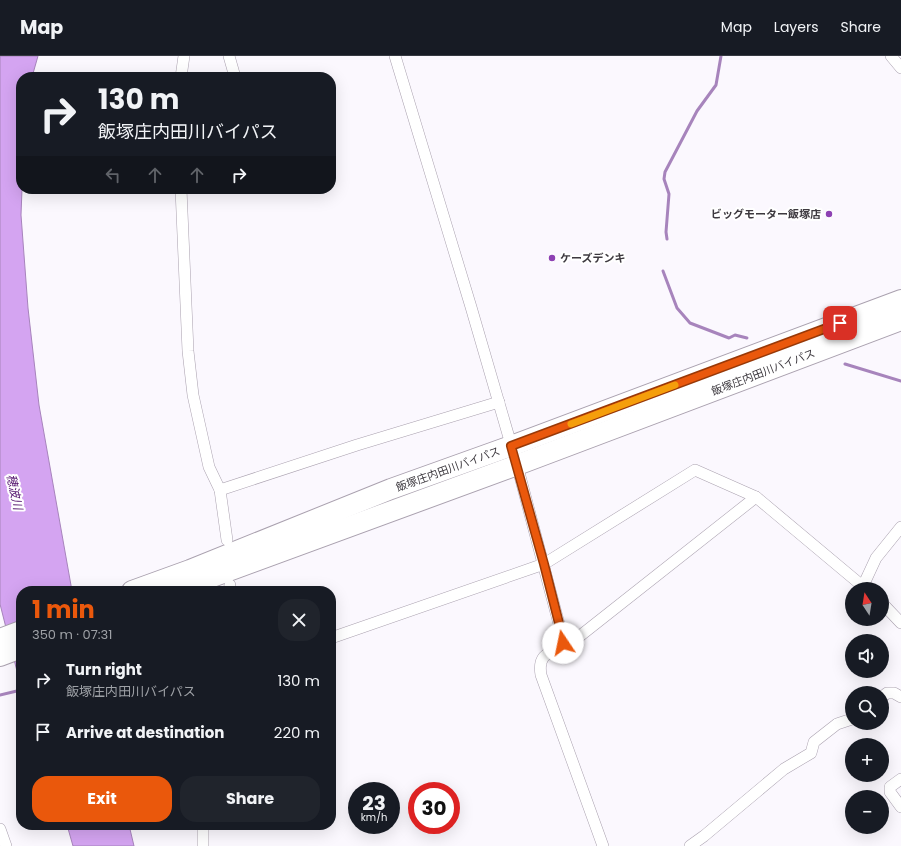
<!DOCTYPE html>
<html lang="en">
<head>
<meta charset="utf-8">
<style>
	:root { --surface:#171b24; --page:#20242c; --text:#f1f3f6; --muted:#9ea1a6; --line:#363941; --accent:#ea580c }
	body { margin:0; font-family:Poppins,"Noto Sans JP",sans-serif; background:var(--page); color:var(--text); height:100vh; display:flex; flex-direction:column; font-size:15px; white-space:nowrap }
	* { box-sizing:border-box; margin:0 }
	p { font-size:13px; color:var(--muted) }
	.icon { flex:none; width:22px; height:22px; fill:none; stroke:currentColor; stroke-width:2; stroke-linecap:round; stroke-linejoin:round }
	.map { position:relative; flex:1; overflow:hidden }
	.details { position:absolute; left:16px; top:530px; width:320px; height:244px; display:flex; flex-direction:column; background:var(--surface); border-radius:16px; box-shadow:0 4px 16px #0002 }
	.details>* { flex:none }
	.top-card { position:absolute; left:16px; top:16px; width:320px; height:122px; border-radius:16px; box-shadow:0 4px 16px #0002; background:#171b24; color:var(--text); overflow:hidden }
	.needle { width:26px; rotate:348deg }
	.tools { position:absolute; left:845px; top:526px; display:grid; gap:8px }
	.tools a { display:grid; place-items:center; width:44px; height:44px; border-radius:50%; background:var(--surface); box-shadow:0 4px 16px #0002; font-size:20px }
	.speed { position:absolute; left:348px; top:726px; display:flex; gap:8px; font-size:20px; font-weight:700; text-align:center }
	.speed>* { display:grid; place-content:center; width:52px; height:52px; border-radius:50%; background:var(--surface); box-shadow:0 4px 16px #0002; line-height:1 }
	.speed small { font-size:10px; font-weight:400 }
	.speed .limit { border:6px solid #d22; background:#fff; color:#111 }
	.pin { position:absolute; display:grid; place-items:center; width:34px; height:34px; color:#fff; margin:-17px; border-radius:8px; box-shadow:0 2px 6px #0006 }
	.me { position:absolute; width:44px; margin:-22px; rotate:349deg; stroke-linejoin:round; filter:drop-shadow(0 0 3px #0008) }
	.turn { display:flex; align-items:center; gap:14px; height:84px; padding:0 16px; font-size:18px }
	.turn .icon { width:52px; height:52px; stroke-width:2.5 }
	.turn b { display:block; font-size:28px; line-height:34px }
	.lanes { display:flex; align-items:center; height:38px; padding:0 16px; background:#0003; justify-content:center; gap:20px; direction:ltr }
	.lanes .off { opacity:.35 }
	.round { display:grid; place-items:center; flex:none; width:42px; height:42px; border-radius:16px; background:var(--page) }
	.head { display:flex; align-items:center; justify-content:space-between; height:68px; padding:0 16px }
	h1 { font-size:24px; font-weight:700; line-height:30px; color:var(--accent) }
	.action { display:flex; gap:8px; margin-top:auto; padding:8px 16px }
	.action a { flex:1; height:46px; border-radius:16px; background:var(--accent); color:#fff; font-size:16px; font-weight:700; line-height:46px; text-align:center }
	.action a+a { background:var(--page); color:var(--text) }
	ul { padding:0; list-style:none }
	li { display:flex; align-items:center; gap:12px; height:52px; padding:0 16px }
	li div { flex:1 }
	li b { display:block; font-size:15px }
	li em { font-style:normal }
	header { display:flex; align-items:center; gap:24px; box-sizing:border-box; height:56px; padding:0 20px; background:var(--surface); border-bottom:1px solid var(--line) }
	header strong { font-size:19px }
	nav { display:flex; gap:22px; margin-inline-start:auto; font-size:14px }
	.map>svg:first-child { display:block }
	.water { fill:#d4a4f1; stroke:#a784bc }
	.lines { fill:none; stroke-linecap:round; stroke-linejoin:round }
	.stream { stroke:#a784bc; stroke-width:3 }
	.street-casing { stroke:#aaa1af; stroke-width:12 }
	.highway-casing { stroke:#aaa1af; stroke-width:22 }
	.street { stroke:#fff; stroke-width:11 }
	.highway { stroke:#fff; stroke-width:20 }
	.route-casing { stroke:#983908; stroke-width:10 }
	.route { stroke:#ea580c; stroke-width:7 }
	.slow { stroke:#f59e0b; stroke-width:7 }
	.poi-dot { fill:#8d41b3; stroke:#fff; stroke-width:1.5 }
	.labels { text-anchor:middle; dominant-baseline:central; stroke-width:4; stroke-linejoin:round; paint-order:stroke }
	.poi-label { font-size:11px; font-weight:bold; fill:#3d393f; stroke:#fff; text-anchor:end }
	.street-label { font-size:11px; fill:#3d393f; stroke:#fff }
	.water-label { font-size:12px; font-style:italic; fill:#4d0b68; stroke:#fff }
</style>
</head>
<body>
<header>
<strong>Map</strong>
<nav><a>Map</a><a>Layers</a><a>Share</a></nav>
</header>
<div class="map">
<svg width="901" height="790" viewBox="0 0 901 790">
	<rect width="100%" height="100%" fill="#fbf8fe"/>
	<g class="water">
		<path d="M0,0h38l-6,21h-11v112h1l-1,26 7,93 11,97 33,186h-51v96l-21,-83z"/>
		<path d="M67,769h62l5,21h-61z"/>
	</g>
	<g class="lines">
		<g class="stream">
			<path d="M667,183l-1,-7 3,-38 -5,-15 1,-7 32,-61 19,-26 5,-29"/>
			<path d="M663,215l14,37 13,15 39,15 6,-3 12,3"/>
			<path d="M845,308l56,17"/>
			<path d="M0,639l21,-5"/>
		</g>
		<defs>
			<g id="street">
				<path d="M229,0l6,21"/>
				<path d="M395,0l76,251 46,158 46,174 -2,8c-16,7 -23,10 -20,28l62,171"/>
				<path d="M891,0l10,12"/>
				<path d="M181,21l3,-21"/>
				<path d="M181,133l7,162 5,44 16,72 11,23 7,50"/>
				<path d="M220,434l137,-45 142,-43"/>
				<path d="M863,530l13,-28 25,-31"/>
				<path d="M229,535l1,-6"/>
				<path d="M882,547l19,20"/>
				<path d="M331,582l213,-74 151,-94 61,27 110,92"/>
				<path d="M561,591l10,-4 185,-146"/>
				<path d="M882,641l5,-4h7l7,4"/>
				<path d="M901,723l-11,8v5l11,15"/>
				<path d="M203,769v21"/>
				<path d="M0,773l6,17"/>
				<path d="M690,790l14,-10 80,-67 27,-16 3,-11 23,-18 15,-5"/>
			</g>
			<g id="highway">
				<path d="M132,535l58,-21 201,-81 120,-43 390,-146"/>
				<path d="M174,535l343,-126 384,-145"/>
				<path d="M0,583l21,-8"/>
				<path d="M0,600l21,-8"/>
			</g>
		</defs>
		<use href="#street" class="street-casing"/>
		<use href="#highway" class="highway-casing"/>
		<use href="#street" class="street"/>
		<use href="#highway" class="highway"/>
	</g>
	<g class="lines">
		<defs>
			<path id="route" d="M563,587v-4l-19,-75 -33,-118 329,-123"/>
		</defs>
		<use href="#route" class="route-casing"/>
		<use href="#route" class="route"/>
		<path class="slow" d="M571,368l104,-39"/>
	</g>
	<g class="poi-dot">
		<circle cx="829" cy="158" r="4"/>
		<circle cx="552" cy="202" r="4"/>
	</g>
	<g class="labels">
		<g class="poi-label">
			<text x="821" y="158">ビッグモーター飯塚店</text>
			<text x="560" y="202" text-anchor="start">ケーズデンキ</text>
		</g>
		<g class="street-label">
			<text transform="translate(763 316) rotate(-21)">飯塚庄内田川バイパス</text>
			<text transform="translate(448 413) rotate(-20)">飯塚庄内田川バイパス</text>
		</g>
		<g class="water-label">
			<text transform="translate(15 436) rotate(78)">穂波川</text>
		</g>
	</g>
</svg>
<div class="tools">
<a><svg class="needle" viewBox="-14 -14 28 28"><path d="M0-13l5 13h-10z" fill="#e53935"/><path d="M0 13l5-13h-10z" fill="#9ea1a6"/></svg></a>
<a><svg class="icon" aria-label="sound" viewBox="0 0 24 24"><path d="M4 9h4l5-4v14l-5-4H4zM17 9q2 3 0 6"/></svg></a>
<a><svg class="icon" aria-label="search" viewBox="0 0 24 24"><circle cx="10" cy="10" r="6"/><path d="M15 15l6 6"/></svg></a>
<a>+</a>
<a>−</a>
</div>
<div class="speed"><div>23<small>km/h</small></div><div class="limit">30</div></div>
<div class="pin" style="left:840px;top:267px;background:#d93025"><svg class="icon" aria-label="arrive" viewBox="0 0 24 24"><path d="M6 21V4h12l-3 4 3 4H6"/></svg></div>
<svg class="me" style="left:563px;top:587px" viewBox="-20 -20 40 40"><circle r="19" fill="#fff"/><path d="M0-13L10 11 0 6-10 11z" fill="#ea580c"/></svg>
<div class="top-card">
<div class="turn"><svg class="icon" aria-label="right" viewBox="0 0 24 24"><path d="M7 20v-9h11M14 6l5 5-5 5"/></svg><div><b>130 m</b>飯塚庄内田川バイパス</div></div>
<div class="lanes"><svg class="icon off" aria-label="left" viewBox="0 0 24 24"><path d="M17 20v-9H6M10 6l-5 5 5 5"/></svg><svg class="icon off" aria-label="ahead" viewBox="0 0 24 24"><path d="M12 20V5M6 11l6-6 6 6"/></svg><svg class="icon off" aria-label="ahead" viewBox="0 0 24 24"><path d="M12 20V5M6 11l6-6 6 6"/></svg><svg class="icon" aria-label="right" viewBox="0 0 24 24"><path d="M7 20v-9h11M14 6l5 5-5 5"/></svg></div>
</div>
<section class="details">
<div class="head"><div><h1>1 min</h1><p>350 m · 07:31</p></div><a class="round"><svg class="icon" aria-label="close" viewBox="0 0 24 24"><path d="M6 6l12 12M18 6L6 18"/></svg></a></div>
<ul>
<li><svg class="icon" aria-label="right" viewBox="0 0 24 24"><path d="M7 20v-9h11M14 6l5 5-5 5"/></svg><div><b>Turn right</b><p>飯塚庄内田川バイパス</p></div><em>130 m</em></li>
<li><svg class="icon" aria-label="arrive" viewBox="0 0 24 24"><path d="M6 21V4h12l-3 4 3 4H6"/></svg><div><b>Arrive at destination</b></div><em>220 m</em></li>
</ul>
<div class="action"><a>Exit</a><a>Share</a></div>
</section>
</div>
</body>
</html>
